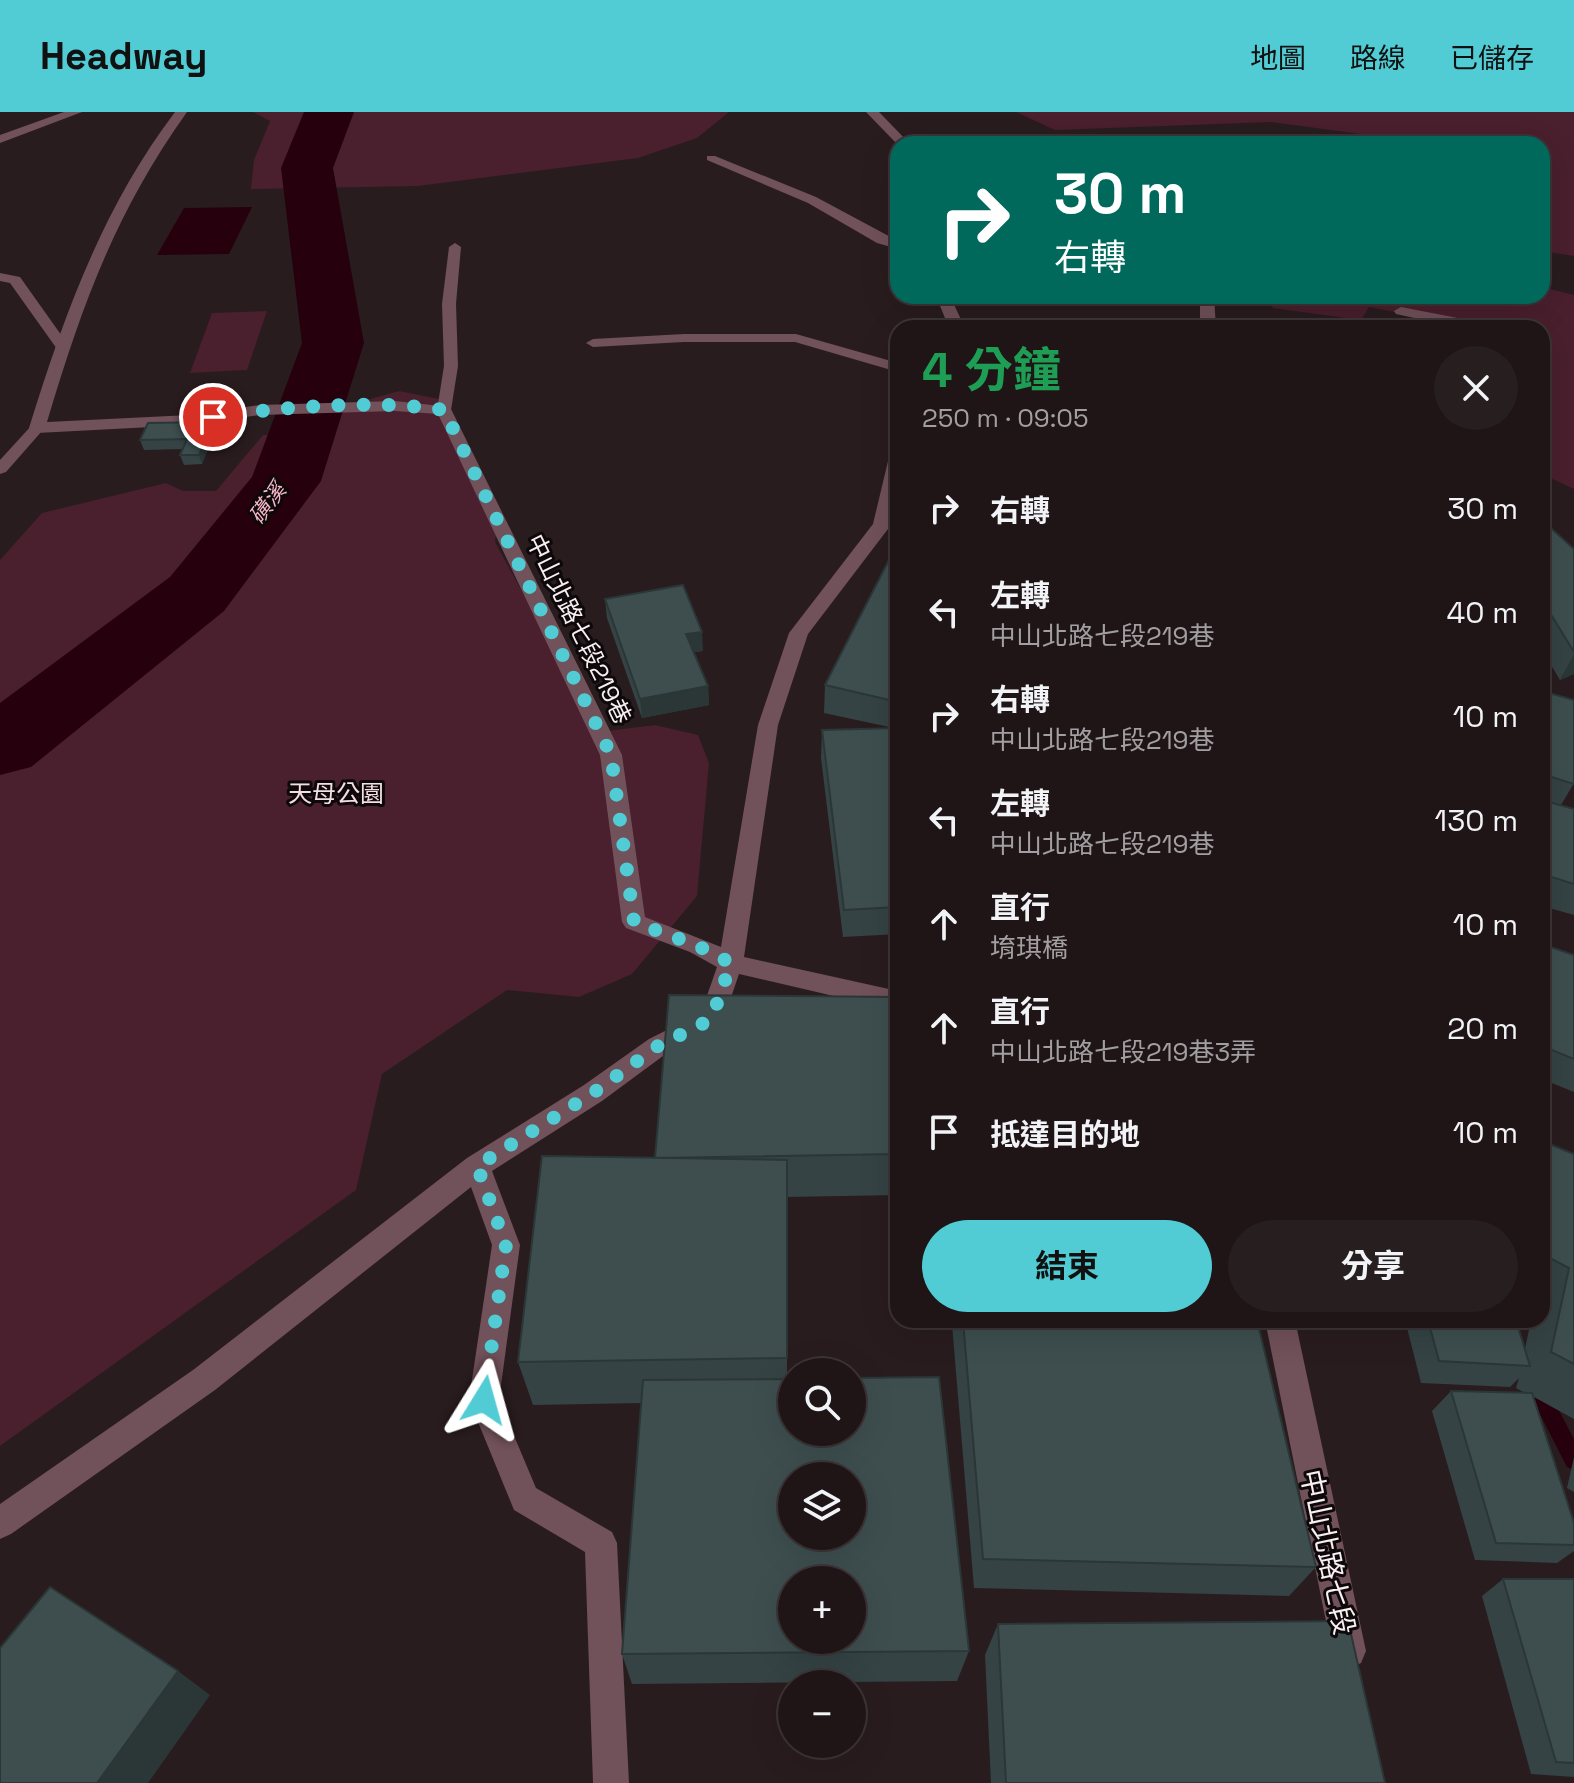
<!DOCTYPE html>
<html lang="zh-TW">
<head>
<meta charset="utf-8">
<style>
	:root { --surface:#1f1517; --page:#271e20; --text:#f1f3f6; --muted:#a19fa1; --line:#3c3436; --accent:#51ccd4 }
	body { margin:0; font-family:"Space Grotesk","Noto Sans TC",sans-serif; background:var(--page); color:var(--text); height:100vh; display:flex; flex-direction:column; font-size:30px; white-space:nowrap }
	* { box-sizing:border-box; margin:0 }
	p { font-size:26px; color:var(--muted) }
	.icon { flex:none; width:44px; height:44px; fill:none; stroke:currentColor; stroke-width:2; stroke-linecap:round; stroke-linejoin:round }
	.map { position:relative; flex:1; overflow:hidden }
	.drawer { position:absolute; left:890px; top:208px; width:660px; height:1008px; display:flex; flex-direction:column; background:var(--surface); border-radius:24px; box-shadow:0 8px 32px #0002,0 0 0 2px var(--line) }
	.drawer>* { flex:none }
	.top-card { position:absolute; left:890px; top:24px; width:660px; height:168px; border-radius:24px; box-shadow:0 8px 32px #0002,0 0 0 2px var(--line); background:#00695c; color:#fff; overflow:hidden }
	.tools { position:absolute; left:778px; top:1246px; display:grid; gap:16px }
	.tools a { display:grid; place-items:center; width:88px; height:88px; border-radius:50%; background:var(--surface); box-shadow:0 8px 32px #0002,0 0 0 2px var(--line); font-size:40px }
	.pin { position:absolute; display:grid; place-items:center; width:68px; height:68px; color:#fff; margin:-34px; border:4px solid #fff; border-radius:50%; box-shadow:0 2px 8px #0007 }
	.me { position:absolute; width:88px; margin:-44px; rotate:8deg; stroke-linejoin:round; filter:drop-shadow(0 0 6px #0008) }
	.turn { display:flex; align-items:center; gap:28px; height:168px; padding:0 32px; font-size:36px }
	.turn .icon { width:104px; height:104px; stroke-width:2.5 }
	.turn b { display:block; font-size:56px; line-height:68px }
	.round { display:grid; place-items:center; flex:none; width:84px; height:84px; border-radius:42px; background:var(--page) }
	.headline { display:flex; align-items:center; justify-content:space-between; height:136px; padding:0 32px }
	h1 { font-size:48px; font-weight:700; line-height:60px; color:#1e9e55 }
	.action { display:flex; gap:16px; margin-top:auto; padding:16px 32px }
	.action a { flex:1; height:92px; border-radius:48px; background:var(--accent); color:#111; font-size:32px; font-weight:700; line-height:92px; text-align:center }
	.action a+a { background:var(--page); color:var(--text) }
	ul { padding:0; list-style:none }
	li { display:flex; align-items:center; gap:24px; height:104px; padding:0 32px }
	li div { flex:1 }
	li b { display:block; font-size:30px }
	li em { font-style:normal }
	header { display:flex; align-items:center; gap:48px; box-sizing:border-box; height:112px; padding:0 40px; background:var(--accent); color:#111 }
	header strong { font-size:38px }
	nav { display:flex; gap:44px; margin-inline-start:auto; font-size:28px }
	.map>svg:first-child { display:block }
	.green { fill:#4a1f2e }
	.water { fill:#26000d }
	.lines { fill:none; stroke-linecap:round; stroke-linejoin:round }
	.stream { fill:#26000d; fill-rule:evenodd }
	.river { fill:#26000d; fill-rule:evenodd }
	.lane { fill:#71515a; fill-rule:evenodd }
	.street { fill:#71515a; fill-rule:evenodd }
	.wall { fill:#354344 }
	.shaded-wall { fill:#2b3737 }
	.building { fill:#3e4e4f; stroke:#2b3737; stroke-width:2; fill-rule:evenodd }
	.route { stroke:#51ccd4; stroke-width:14; stroke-dasharray:0 25.2 }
	.labels { text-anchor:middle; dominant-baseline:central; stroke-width:6; stroke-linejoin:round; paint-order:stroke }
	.far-water-label { font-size:22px; font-style:italic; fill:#f8b8cb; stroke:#0d0809 }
	.street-label { font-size:24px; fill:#f9eff2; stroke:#0d0809 }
	.park-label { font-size:24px; fill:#f4dde3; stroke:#0d0809 }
	.near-street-label { font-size:28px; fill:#f9eff2; stroke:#0d0809 }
</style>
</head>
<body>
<header>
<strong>Headway</strong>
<nav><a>地圖</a><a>路線</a><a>已儲存</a></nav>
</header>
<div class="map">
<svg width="1574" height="1671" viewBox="0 0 1574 1671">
	<rect width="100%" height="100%" fill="#291c1f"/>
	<g class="green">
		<path d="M253,0h476l-32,26 -59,20 -220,28 -167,3 3,-29 16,-39z"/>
		<path d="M1016,0h558v144l-32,-5v-107h-127l-2,-3 -142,-19 -216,8z"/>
		<path d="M1542,175l32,8v194l-32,-15v-146h-67l-106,-21 -8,13 -88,-12 -9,-12h278z"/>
		<path d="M267,199l-20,59 -57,3 22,-60z"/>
		<path d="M399,279l50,10 9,37 40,79 -3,25 104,190 56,-7 43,10 11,28 -12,133 -65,78 -53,23 -72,-7 -125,84 -26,116 -356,256v-886l42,-47 124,-30 17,8h33l47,-56 54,-2 39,-30z"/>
	</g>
	<path class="water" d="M252,95l-23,47 -72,1 27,-47z"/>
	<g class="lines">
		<path class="stream" d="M1535,1263l7,3 32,61v31l-7,-3 -42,-82 3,-7z"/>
		<path class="river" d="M304,0h50l-21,56 31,175 -43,138 -97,130 -193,156 -31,8v-72l170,-126 82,-100 50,-134 -21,-175z"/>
		<g class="lane">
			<path d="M707,44h8l101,41 82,44v8l-21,-6 -69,-40 -101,-43z"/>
			<path d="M455,131l6,4 -5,57 2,62 -7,44 -7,4 -7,-4 7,-44 -2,-62 7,-57z"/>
			<path d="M0,161l20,4 49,69 -2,3h-10l-47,-66 -10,-2z"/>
			<path d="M1401,195l72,14 2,7h-14l-65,-14 -2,-3z"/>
			<path d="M684,222h112l102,29v9l-103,-30h-111l-91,5 -7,-4 7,-4z"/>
			<path d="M37,311l8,5 -3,3 -36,41 -6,2v-14l32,-35z"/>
		</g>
		<g class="street">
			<path d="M64,0h18l-82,31v-8z"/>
			<path d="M175,0h12c-72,101 -105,193 -140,310l143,-7 70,-10 135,-4 55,6 172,348 23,162 76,30 37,-222 31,-92 84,-109 16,-67 9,-5v42l-7,31 -83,109 -30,91 -34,232 154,34v20l-159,-37 -13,38 -13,18 -46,23 -65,48 -110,70 28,74 -21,155 37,88 76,44 5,11 12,240h-36l-8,-231 -71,-42 -45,-110 23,-155 -21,-58 -256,203 -204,144 -11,5v-35l193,-134 274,-212 117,-73 65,-46 46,-23 8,-9 14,-40 -27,-15 -64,-24 -4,-6 -22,-167 -162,-341 -43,-3 -135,4 -70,10 -153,8 -8,-5c35,-113 74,-221 146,-316z"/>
			<path d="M866,0h13l31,32 -12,1z"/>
			<path d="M936,184h14l15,32h-16z"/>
			<path d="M1200,184h14l2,32h-16z"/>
			<path d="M1265,1208h30l71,331 -5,12 -12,5 -12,-5 -5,-12z"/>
		</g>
	</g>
	<g class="wall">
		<path d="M215,319l-13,33 -18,1 -4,-10 3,-6 -39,1 -4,-10z"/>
		<path d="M1542,408l32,29v125l-14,6 -18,-30z"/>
		<path d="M898,437v385l-55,3 -22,-179 1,-28 72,-2 -70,-15 1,-28z"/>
		<path d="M605,487l98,52 -9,1 14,34 1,19 -67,13 -35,-100z"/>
		<path d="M1542,579l32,92 -13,22 13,4v106l-32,-9z"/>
		<path d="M1542,832l32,11v137l-32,-13z"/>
		<path d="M898,885v198l-111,2v182l182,272 -12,30 -325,3 -10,-30 19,-251 -108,2 -15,-43 137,-204z"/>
		<path d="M1542,1029l32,13v265l-40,-22 40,126v28l-17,12 -82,-3 -43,-149 19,-20 74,2 -9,-5 3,-10 -9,9 -89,-4 -16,-63h111l9,29 6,-29h11z"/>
		<path d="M953,1208h304l59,247 -27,29 -315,-8 -22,-264z"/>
		<path d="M1574,1345v35l-7,-4z"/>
		<path d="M1503,1467h71v198l-43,-3 -49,-178z"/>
		<path d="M998,1512l387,159h-394l-6,-128z"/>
	</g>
	<g class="shaded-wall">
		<path d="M212,310l3,9 -13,33 -3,-9z"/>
		<path d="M702,520l1,19 -15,2 -2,-19z"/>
		<path d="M1574,542v20l-14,6z"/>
		<path d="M708,574l1,19 -67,13 -2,-19z"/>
		<path d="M178,1559l32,24 -62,88h-51z"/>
	</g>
	<g class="building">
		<path d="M212,310l-13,33h-19l7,-16 -47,1 8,-17z"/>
		<path d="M1542,408l32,29v103l-32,-52z"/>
		<path d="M895,436l3,1v153l-73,-17z"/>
		<path d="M683,473l19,47 -16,2 22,52 -68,13 -35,-100z"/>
		<path d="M1542,579l32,9v84l-32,-10z"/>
		<path d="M898,616v179l-54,3 -22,-180z"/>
		<path d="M1542,688l32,9v75l-32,-10z"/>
		<path d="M1542,832l32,11v104l-32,-13z"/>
		<path d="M669,883l229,2v157l-243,4z"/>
		<path d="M1542,1029l32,13v210l-23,-12 18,-84 -27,-14z"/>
		<path d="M542,1044l245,4v198l-269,4z"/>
		<path d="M963,1208h294l59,247 -333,-8z"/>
		<path d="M1428,1208h88l14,46 -91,-5z"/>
		<path d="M939,1265l30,274 -347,3 21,-274 149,-1v53h60v-54zM792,1364h60v60h-60zM792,1468h60v60h-60z"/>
		<path d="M1451,1279l81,2 42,130v22l-78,-2z"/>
		<path d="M1503,1467h71v184l-18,-1z"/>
		<path d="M50,1475l128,84 -81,112h-97v-135z"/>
		<path d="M1348,1509l37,162h-379l-8,-159z"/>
	</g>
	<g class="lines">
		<path class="route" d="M213,305c68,-10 164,-18 231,-7l167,345 23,167 64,24 33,17 -17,49 -10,11 -46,23 -65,47 -116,73 29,79 -22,155"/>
	</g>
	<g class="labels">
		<g class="far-water-label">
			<text transform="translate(267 391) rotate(-53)">磺溪</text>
		</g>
		<g class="street-label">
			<text transform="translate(579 517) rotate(64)">中山北路七段219巷</text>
		</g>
		<g class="park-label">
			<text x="336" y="681">天母公園</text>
		</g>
		<g class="near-street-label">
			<text transform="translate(1328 1440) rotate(78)">中山北路七段</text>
		</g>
	</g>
</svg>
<div class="tools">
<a><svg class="icon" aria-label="search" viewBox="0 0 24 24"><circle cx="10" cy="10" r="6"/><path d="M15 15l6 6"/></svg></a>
<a><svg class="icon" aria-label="layers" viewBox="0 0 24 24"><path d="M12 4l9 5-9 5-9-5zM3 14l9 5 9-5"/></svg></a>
<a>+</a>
<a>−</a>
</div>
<div class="pin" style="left:213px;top:305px;background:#d93025"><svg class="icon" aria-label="arrive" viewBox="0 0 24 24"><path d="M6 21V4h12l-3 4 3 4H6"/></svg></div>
<svg class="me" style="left:484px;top:1288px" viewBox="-20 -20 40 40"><path d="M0-17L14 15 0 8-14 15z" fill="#51ccd4" stroke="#fff" stroke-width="4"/></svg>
<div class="top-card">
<div class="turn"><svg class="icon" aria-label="right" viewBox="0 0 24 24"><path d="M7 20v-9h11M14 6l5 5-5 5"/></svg><div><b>30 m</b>右轉</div></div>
</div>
<section class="drawer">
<div class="headline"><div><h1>4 分鐘</h1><p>250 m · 09:05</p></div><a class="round"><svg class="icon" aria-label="close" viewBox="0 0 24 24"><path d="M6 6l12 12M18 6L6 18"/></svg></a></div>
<ul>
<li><svg class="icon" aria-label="right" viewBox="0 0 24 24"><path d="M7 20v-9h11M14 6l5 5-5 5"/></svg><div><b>右轉</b></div><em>30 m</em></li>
<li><svg class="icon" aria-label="left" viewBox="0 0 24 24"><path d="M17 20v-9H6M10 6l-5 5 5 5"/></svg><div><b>左轉</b><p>中山北路七段219巷</p></div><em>40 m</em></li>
<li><svg class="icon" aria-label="right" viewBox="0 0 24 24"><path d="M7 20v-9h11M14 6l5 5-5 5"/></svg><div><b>右轉</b><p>中山北路七段219巷</p></div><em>10 m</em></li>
<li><svg class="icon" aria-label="left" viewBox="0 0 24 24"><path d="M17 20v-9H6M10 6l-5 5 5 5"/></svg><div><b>左轉</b><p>中山北路七段219巷</p></div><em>130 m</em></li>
<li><svg class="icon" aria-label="ahead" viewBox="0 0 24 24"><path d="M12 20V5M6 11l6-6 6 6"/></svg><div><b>直行</b><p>堉琪橋</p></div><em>10 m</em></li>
<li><svg class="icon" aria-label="ahead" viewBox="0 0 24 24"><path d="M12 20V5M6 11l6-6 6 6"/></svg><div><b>直行</b><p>中山北路七段219巷3弄</p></div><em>20 m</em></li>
<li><svg class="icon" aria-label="arrive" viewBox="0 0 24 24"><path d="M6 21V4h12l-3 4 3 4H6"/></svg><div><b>抵達目的地</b></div><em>10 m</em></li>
</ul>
<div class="action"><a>結束</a><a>分享</a></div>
</section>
</div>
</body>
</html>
